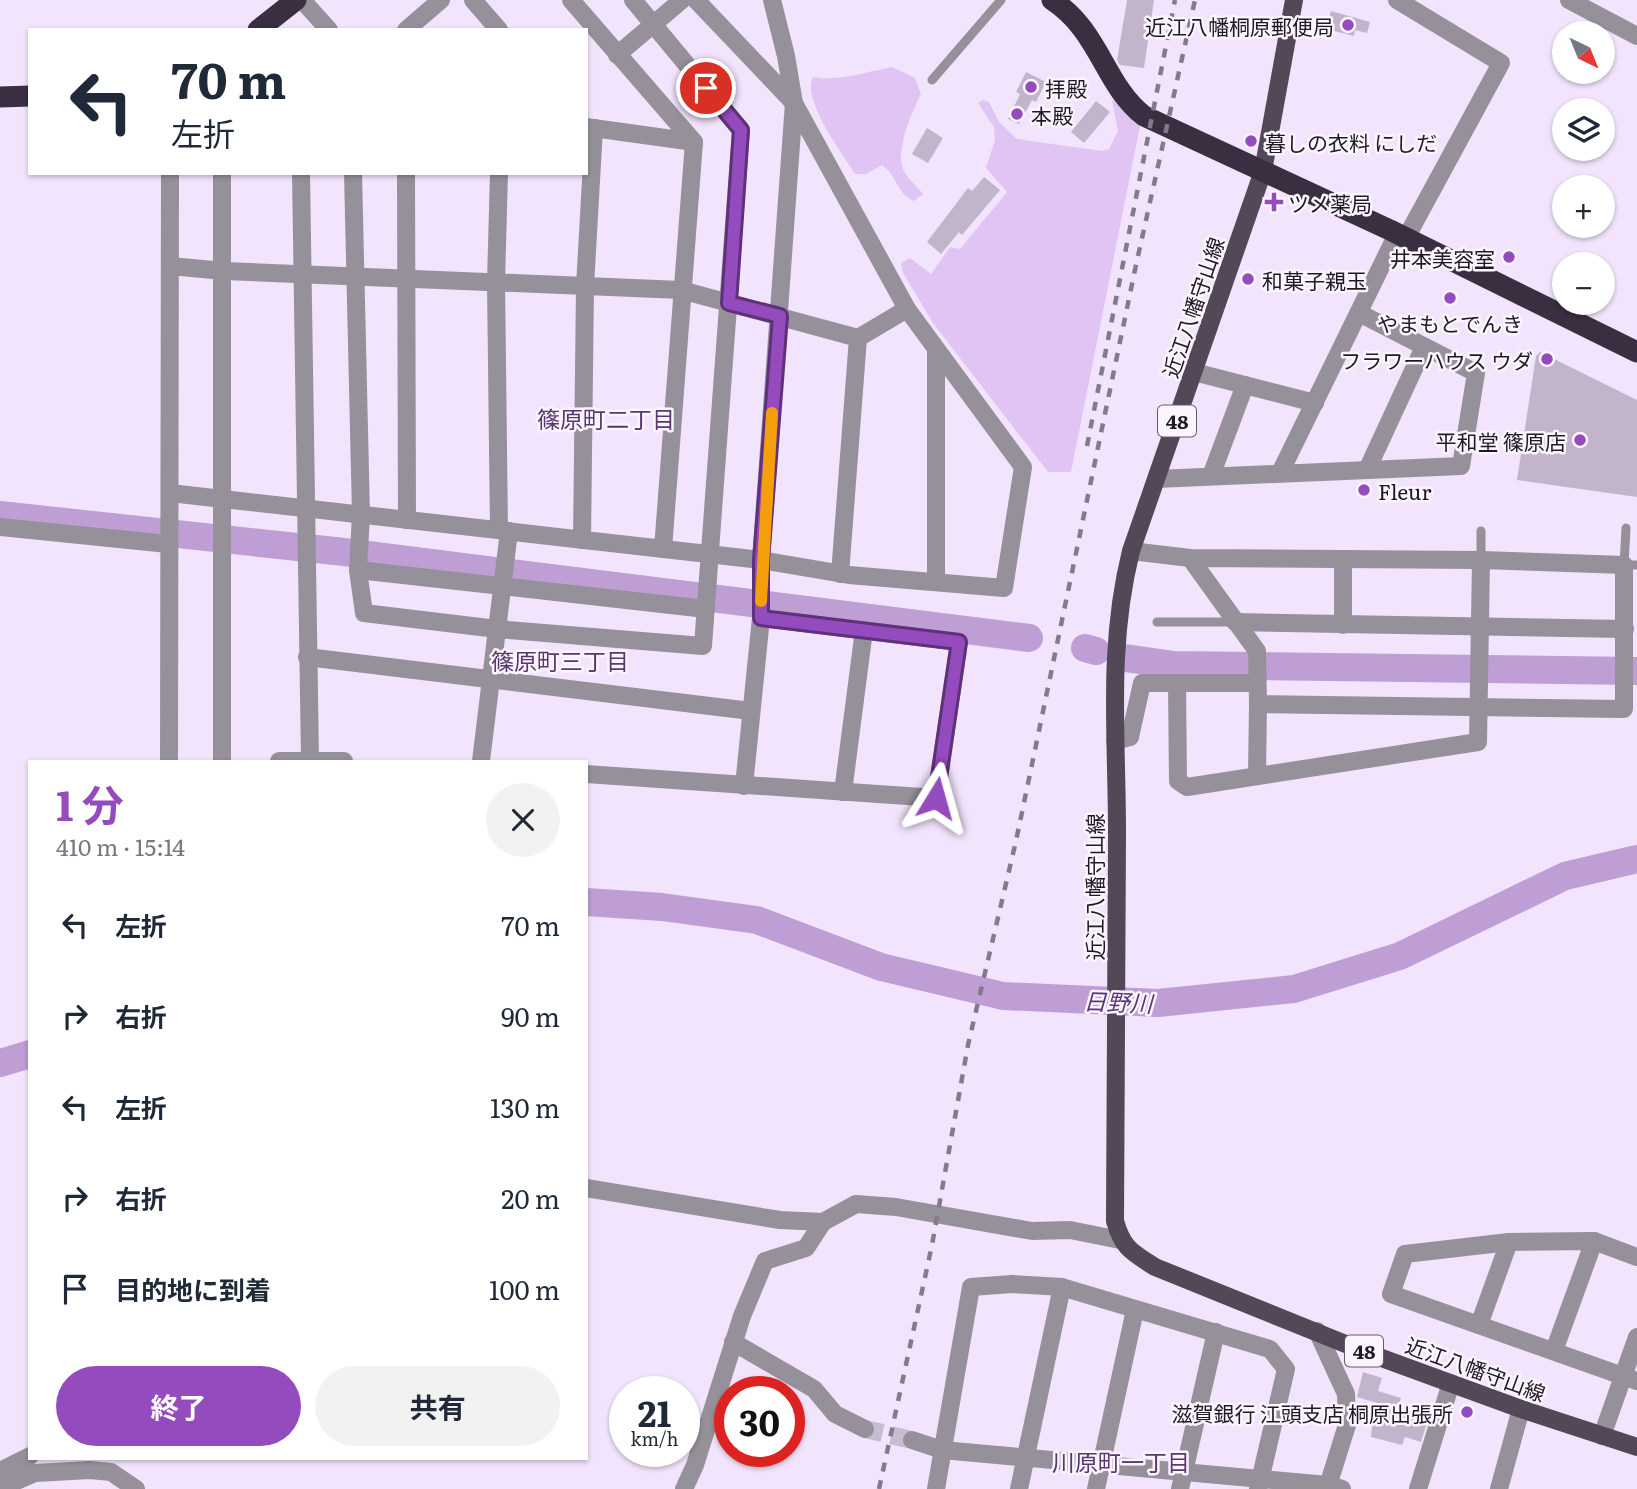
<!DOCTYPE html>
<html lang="ja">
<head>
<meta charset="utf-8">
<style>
	:root { --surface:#fff; --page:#f2f2f3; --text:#1f2937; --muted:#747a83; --accent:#944bbd }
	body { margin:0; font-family:Literata,"Noto Sans JP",serif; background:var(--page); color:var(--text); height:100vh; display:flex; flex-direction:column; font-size:26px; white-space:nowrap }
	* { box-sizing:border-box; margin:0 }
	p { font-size:23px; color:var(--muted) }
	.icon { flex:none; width:38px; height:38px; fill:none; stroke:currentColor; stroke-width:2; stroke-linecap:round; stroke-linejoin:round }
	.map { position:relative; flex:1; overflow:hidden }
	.panel { position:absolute; left:28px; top:760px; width:560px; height:700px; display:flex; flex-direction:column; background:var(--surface); border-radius:0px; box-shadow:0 2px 5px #0004 }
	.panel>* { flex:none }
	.banner { position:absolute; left:28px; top:28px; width:560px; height:147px; border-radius:0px; box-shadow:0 2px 5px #0004; background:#fff; color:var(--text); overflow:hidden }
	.needle { width:46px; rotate:137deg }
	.fabs { position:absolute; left:1552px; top:21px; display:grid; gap:14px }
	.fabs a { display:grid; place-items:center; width:63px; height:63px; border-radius:50%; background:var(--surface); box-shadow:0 2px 5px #0004; font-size:35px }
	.speed { position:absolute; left:609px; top:1376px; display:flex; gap:14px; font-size:35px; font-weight:700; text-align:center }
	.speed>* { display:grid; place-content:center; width:91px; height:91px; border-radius:50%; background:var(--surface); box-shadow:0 2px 5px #0004; line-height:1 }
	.speed small { font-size:18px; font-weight:400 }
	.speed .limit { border:10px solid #d22; background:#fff; color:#111 }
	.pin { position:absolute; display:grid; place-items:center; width:60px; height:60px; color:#fff; margin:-30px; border:4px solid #fff; border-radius:50%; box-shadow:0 2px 7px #0007 }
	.me { position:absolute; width:77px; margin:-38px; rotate:8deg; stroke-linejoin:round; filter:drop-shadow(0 0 5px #0008) }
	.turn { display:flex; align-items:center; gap:24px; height:147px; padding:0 28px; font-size:32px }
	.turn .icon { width:91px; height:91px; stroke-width:2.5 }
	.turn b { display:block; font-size:49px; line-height:60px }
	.round { display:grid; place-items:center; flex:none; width:74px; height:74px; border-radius:37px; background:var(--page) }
	.head { display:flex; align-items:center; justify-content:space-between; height:119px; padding:0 28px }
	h1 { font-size:42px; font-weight:700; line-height:52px; color:var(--accent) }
	.cta { display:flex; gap:14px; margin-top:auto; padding:14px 28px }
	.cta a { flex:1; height:80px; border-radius:42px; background:var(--accent); color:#fff; font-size:28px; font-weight:700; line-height:80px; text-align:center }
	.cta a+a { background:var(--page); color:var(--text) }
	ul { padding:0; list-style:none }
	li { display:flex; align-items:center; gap:21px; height:91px; padding:0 28px }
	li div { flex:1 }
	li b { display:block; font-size:26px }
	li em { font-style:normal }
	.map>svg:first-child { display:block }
	.green { fill:#e0c4f4 }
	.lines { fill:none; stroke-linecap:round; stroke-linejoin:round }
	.river { stroke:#be9ed4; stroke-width:28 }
	.building { fill:#c2b4cb }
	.street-tunnel { stroke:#c8bcd0; stroke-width:18; stroke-dasharray:18 9; stroke-linecap:butt }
	.lane { stroke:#96909a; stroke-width:9 }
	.street { stroke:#96909a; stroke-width:18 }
	.primary { stroke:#524858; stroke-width:18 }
	.highway { stroke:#3a2f41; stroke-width:21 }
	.rail { stroke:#847a8a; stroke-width:4.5; stroke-dasharray:9 9; stroke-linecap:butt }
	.route-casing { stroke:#60317b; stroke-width:18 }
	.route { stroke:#944bbd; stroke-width:12 }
	.slow { stroke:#f59e0b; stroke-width:12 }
	.poi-dot { fill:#944bbd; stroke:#fbf5ff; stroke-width:2.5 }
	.labels { text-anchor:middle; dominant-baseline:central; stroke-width:5; stroke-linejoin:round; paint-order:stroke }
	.shield { fill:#fbf5ff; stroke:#615c64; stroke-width:2 }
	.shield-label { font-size:19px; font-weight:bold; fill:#1f1a22 }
	.poi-label { font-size:21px; fill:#1f1a22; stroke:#fbf5ff; text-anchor:start }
	.street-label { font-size:21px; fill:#1f1a22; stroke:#fbf5ff }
	.neighbourhood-label { font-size:23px; fill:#5a3770; stroke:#fbf5ff }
	.water-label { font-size:23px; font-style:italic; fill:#5c3375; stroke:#fbf5ff }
</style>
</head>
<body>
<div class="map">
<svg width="1637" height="1489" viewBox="0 0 1637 1489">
	<rect width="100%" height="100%" fill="#f2e4fc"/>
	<g class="green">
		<path d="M892,67l23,11 6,16c-9,19 -28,58 -16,79 5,8 13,15 18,21l-9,7c-17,-7 -17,-26 -32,-36l-16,9h-11c-12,-20 -54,-75 -42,-97 25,5 53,-5 79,-10z"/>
		<path d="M1118,99l22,27 -69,346h-23l-115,-149 -30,-50 -2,-10 9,-5 21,16 19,-27 10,2 47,-57 -21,-24 9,-28 -1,-13 -16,-24 5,-3 6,2 10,20 18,17 85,12 7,-2 9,-18 -6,-31z"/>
	</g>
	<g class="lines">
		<g class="river">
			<path d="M0,515l344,37 685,86"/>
			<path d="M1085,648l11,3"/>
			<path d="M1125,658l49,7 463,6"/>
			<path d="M586,902l76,5 95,13 124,47 122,29 155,7 136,-14 106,-33 165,-80 72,-17"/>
			<path d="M0,1063l30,-9"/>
		</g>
	</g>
	<g class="building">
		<path d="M1127,0h27l-10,68 -24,-3 -3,-5z"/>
		<path d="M1331,11l39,11 -3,11 -12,-3 -1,6 -28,-7z"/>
		<path d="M1026,72l20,10 -10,20 -4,-2 -13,24 -11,-5 12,-25 -4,-2z"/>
		<path d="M1096,101l14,11 -26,31 -13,-11z"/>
		<path d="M927,128l16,10 -15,25 -16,-9z"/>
		<path d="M984,177l16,13 -38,45 -3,-3 -18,22 -14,-12 41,-54 4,3z"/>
		<path d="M1540,352l97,48v97l-120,-17 19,-124z"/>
		<path d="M1363,1372l19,6 -4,13 23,7 -3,9 31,9 -8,26 -16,-5 -3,8 -31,-8 1,-11 -2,-1 7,-22 -20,-6z"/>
	</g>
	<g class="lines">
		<path class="street-tunnel" d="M865,1429l47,11"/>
		<g class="lane">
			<path d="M932,80l69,-80"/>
			<path d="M1626,528l-2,37h13"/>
			<path d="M1481,531v29"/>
			<path d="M1157,622h78"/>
		</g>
		<g class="street">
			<path d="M302,0l27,30"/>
			<path d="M473,0l26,30"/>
			<path d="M571,0l123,142 -31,407"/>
			<path d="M1397,0l104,63 -95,175"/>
			<path d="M1569,0l68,36"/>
			<path d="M406,30l35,-30"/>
			<path d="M617,55l65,-55"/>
			<path d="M586,127l108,15"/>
			<path d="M301,173l9,587"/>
			<path d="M353,173l8,342 -3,55 6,43 133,16 206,17 38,-516 -108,-130"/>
			<path d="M406,173l1,347"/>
			<path d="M499,173l-3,109 3,248"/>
			<path d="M170,266l54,5 457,19 177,48 49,-29"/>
			<path d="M936,351v231"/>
			<path d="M1194,372l121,31"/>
			<path d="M1367,470l57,-123"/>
			<path d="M1280,473l117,-239"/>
			<path d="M1211,476l34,-91"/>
			<path d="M1156,479l305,-13 15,-93 -117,-60"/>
			<path d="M170,493l591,67 88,15 155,13 19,-121 -116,-158 -113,-206 -98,-103"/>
			<path d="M0,527l168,17"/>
			<path d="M582,540l3,-254 9,-158"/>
			<path d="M1131,551l59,7 291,2 143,5v144l-366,-5 -1,-53 -67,-93"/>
			<path d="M358,570l348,39"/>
			<path d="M840,574l18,-236"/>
			<path d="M1235,622l390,7"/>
			<path d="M1343,625v-65"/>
			<path d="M307,657l444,54"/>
			<path d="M1177,683l1,98 9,6 291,-45 3,-182"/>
			<path d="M1115,741l15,-4 12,-54h115"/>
			<path d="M169,761l1,-588"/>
			<path d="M222,761v-588"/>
			<path d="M279,761h65"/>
			<path d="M481,761l28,-230"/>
			<path d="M586,774l350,24 23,-156 -198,-24"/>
			<path d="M1257,776l1,-72"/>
			<path d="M744,786l17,-168v-58l33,-457 -8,-47 -14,-56"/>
			<path d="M843,792l21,-162"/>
			<path d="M586,1188l194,32 43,2"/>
			<path d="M1637,1257l-43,-16 -85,1 -104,12 -14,40 246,87"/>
			<path d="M1479,1325l30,-83"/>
			<path d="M1317,1331l29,63 1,31 -20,64"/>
			<path d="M733,1342l81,47 21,25 30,15"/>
			<path d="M1554,1351l40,-110"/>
			<path d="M1602,1436l35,-99"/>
			<path d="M912,1440l30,10 386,35 14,4"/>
			<path d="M0,1471l30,-15"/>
			<path d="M0,1488l35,-15 55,-3 21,2 25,17"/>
			<path d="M684,1489l11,-24 47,-149 23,-55 41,-13 17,-26 33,-18 40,3 136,24 38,-1 50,10"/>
			<path d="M936,1489l35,-202 41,-3 50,3 208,62 16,20 -28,120"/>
			<path d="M1019,1489l43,-202"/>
			<path d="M1096,1489l39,-179"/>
			<path d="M1180,1489l36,-157"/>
			<path d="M1418,1489l33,-106"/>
			<path d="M1499,1489l22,-80"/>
		</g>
		<path class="primary" d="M1294,0l-31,171 -132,380c-24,96 -14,184 -14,281 0,130 -1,260 -2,389 8,28 17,31 40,46l213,86 153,56 116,38"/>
		<g class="highway">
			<path d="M1052,0c48,31 52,85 92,116l246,114 247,122"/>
			<path d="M258,30l38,-30"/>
			<path d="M0,97l30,-1"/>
		</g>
		<g class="rail">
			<path d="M1087,446l88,-446"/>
			<path d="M879,1489l53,-244 36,-200 48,-204 120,-576 59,-265"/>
		</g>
	</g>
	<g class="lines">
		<defs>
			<path id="route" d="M706,88l35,42 -12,173 51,13 -19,244v58l198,24 -23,156"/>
		</defs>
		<use href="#route" class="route-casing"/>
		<use href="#route" class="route"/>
		<path class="slow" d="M761,601l11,-188"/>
	</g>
	<g class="poi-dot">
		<circle cx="1348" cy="25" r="7"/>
		<circle cx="1031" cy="87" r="7"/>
		<circle cx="1017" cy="114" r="7"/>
		<circle cx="1251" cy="141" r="7"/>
		<path d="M1270.5 191.5h7v7h7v7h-7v7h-7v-7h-7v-7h7z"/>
		<circle cx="1509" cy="257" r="7"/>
		<circle cx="1248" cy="279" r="7"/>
		<circle cx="1450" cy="298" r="7"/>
		<circle cx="1547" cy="359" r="7"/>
		<circle cx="1580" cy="440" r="7"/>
		<circle cx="1364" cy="490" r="7"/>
		<circle cx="1467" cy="1412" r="7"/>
	</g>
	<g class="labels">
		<g class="shield">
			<rect x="1158" y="405.5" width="38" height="31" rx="5"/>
			<rect x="1345" y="1335.5" width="38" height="31" rx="5"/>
		</g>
		<g class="shield-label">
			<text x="1177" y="421">48</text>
			<text x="1364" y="1351">48</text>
		</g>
		<g class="poi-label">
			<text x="1334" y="25" text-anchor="end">近江八幡桐原郵便局</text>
			<text x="1045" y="87">拝殿</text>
			<text x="1031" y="114">本殿</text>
			<text x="1265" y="141">暮しの衣料 にしだ</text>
			<text x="1288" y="202">ツメ薬局</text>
			<text x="1495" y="257" text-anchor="end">井本美容室</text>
			<text x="1262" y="279">和菓子親玉</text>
			<text x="1450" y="322" text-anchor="middle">やまもとでんき</text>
			<text x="1533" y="359" text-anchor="end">フラワーハウス ウダ</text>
			<text x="1566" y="440" text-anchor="end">平和堂 篠原店</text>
			<text x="1378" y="490">Fleur</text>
			<text x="1453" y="1412" text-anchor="end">滋賀銀行 江頭支店 桐原出張所</text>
		</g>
		<g class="street-label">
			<text transform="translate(1192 307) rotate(-71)">近江八幡守山線</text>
			<text transform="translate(1093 887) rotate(-90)">近江八幡守山線</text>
			<text transform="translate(1476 1368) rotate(20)">近江八幡守山線</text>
		</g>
		<g class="neighbourhood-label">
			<text x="606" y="418">篠原町二丁目</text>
			<text x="560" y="660">篠原町三丁目</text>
			<text x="1121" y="1461">川原町一丁目</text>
		</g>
		<g class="water-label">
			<text transform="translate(1118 1001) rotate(2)">日野川</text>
		</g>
	</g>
</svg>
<div class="fabs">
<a><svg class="needle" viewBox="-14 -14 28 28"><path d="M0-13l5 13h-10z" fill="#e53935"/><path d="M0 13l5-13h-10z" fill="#747a83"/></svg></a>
<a><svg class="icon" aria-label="layers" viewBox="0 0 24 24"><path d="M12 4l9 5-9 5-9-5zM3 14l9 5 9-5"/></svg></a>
<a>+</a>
<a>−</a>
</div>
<div class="speed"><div>21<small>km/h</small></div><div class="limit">30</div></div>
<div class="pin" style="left:706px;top:88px;background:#d93025"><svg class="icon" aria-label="arrive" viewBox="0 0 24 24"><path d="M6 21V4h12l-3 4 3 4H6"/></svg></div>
<svg class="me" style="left:936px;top:798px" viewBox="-20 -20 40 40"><path d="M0-17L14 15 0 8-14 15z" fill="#944bbd" stroke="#fff" stroke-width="4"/></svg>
<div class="banner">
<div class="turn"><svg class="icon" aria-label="left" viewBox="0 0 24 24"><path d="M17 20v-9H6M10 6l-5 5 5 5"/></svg><div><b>70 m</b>左折</div></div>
</div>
<section class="panel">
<div class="head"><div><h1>1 分</h1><p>410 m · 15:14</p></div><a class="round"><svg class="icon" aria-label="close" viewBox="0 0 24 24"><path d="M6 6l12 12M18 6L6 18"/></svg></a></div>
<ul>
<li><svg class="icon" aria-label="left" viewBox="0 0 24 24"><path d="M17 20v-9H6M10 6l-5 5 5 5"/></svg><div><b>左折</b></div><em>70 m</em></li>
<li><svg class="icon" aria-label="right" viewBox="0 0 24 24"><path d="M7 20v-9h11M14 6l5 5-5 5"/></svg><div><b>右折</b></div><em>90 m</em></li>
<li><svg class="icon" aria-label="left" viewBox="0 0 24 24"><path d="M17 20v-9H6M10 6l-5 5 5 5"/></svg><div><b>左折</b></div><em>130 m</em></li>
<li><svg class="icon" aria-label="right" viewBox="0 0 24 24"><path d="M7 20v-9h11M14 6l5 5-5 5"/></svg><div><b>右折</b></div><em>20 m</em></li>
<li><svg class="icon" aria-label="arrive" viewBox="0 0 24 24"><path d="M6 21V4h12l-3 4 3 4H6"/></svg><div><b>目的地に到着</b></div><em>100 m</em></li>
</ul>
<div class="cta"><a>終了</a><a>共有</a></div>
</section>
</div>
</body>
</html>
